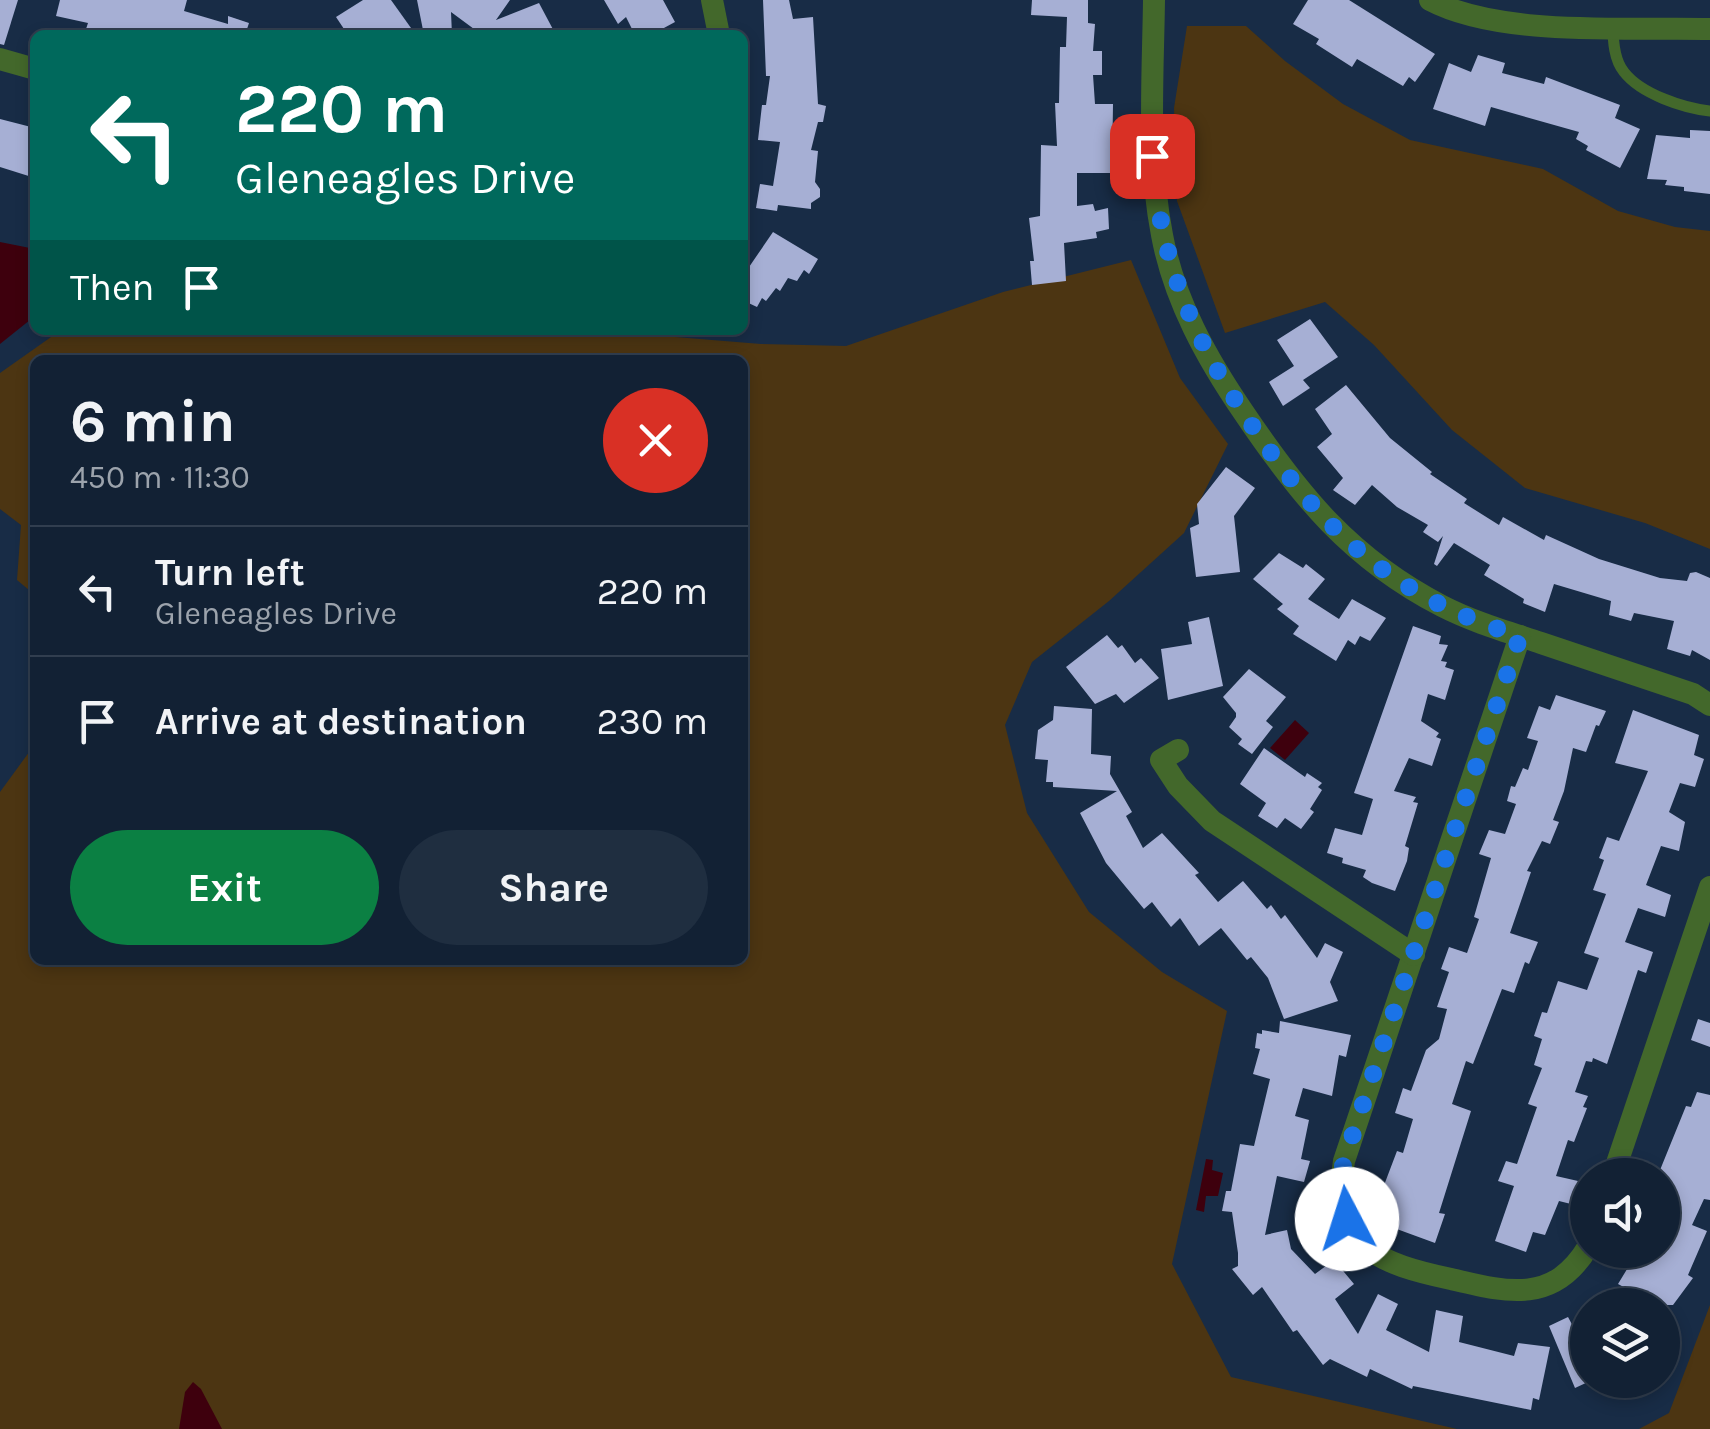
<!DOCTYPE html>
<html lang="en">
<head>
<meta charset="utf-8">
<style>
	:root { --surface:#122134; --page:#1f2e40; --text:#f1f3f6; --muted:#9ca3ac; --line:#313e4f; --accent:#0b8043 }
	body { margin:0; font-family:Karla,sans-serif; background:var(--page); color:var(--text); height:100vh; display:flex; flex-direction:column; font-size:38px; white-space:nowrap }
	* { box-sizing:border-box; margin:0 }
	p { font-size:32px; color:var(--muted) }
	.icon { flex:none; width:55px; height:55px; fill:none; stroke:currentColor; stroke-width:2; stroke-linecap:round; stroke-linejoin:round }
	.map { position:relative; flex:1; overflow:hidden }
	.details { position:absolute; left:30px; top:355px; width:718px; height:610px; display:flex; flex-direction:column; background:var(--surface); border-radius:15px; box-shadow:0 5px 15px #0003,0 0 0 2px var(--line) }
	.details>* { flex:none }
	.hud { position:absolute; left:30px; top:30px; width:718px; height:305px; border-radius:15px; box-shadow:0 5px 15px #0003,0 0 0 2px var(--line); background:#00695c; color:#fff; overflow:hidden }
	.buttons { position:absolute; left:1570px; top:1158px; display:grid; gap:20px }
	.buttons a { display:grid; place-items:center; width:110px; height:110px; border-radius:50%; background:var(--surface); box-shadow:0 5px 15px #0003,0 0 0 2px var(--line); font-size:50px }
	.pin { position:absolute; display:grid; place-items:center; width:85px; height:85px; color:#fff; margin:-42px; border-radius:20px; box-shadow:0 5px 15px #0006 }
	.me { position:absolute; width:110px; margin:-55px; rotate:355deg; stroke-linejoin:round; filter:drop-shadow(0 0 8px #0008) }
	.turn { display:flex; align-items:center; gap:35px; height:210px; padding:0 40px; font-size:45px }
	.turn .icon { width:130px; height:130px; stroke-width:2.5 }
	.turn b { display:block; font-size:70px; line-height:85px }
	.then { display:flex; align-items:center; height:95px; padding:0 40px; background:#0003; gap:20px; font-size:38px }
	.round { display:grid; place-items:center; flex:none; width:105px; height:105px; border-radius:52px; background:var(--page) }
	.headline { display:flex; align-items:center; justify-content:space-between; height:170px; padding:0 40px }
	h1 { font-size:60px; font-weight:700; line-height:75px }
	.cta { display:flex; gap:20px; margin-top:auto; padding:20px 40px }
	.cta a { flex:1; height:115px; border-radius:60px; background:var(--accent); color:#fff; font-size:40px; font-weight:700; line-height:115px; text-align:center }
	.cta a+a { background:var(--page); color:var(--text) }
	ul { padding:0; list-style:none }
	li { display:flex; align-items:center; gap:30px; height:130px; padding:0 40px; border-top:2px solid var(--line) }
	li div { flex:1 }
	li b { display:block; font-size:38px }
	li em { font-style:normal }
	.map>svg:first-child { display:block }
	.green { fill:#4c3512 }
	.water { fill:#3e000d }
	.building { fill:#a6afd4 }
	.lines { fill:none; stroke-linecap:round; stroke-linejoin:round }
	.service { stroke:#43682b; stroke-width:11 }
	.minor { stroke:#43682b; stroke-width:22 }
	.route { stroke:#1a73e8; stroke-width:18; stroke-dasharray:0 32.4 }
</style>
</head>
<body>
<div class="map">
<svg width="1710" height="1429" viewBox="0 0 1710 1429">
	<rect width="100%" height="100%" fill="#182c46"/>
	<g class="green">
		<path d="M1187,26h59l39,35 58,43 67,36 133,29 75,42 57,16 35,4v318l-65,-26 -120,-35 -73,-58 -78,-85 -49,-43 -100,31 -48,-132 -3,-93z"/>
		<path d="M1131,260l49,118 48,66 -44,89 -75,68 -77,61 -27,63 22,88 62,99 73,60 65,39 -55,253 59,113 226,52h-1457v-637l35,-48v216h707v-600h-707v235l-18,-15 4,-55 -21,-16v-136l61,-43h529l171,14 85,2 157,-54z"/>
		<path d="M1710,1305v124h-71l30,-16z"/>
	</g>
	<g class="water">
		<path d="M0,242l35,7v67l-35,28z"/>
		<path d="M1295,720l14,13 -24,27 -15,-12z"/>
		<path d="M1206,1159l7,1 -1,10 11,3 -5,23h-12l-2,16 -8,-2z"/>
		<path d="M193,1382l8,7 21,40h-43l6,-37z"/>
	</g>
	<g class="building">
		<path d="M0,0h18l-14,45 -4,-1z"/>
		<path d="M60,0h127l-3,11 44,13v-8l21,7 -2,6 5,2v4h-168l4,-12 -32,-7z"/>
		<path d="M363,0h28l25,35h-68l-12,-18z"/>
		<path d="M417,0h93l-14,20 43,-17 17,32h-96l14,-6 -23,-17 1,23h-28z"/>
		<path d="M604,0h59l12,22 -24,13h-16l-9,-18 -8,7z"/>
		<path d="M763,0h26l4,19 20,-2 5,87 8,2 -3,16h-5l-7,28 7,1 -3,31 5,7v8l-9,6v6l-33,-4 -1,6 -21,-3 4,-24 13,2 7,-44 -22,-2 4,-35h4l4,-29h-4z"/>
		<path d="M1032,0h56v23l7,1 -2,27h9v24h-9l2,29h18l-1,69h-35v33l16,-2 2,7 13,-3 1,21 -13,3 1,6 -33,5 2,38 -34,4 -2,-24h4l-5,-43 11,-2 1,-71 16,1 -2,-43h4l1,-56h6l1,-30 -36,-2z"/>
		<path d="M1308,0h41l86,54 -20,28 -6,-5 -6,9 -46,-27 -5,8 -36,-23 3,-5 -26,-15z"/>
		<path d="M1478,55l27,8 -3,10 42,11 2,-7 74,28 -5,13 25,11 -20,39 -34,-18 2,-4 -12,-7 3,-7 -88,-25 -6,19 -52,-17 16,-46 22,9z"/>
		<path d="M0,119l35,9v50l-35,-11z"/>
		<path d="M1690,130l20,1v63l-26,-3v-4l-19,-2 2,-5 -20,-1 9,-44 34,3z"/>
		<path d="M773,232l45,27 -9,15 -5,-4 -7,11 -9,-3 -8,13 -4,-3 -10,13 -4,-3 -5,9 -15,-7v-33l5,3z"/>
		<path d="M1310,319l28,38 -35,23 7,8 -27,18 -14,-24 25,-16 -17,-26z"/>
		<path d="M1346,385l44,53 42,34 -2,2 37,25 -3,4 35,22 4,-8 41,23 2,-5 53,24 61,19 27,3 3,-8 6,-1 14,6v82l-18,-10 -2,6 -23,-7 7,-28 -40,-8 -3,8 -22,-6 2,-14 -57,-17 -9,28 -22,-9 1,-4 -40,-24 6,-10 -36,-22 -17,23 -3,-2 9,-28 -5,6 -15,-10 5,-7 -31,-18 -25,-22 -17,20 -22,-15 10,-12 -26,-31 15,-13 -17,-25z"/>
		<path d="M1226,467l29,21 -21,28 6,56 -44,5 -6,-49 9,-4 -2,-20z"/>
		<path d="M1279,553l24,15 3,-4 19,15 -17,20 31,20 13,-20 34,19 -16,23 -10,-5 -5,9 -7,-5 -12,21 -43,-27 6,-8 -22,-17 6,-5 -30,-25z"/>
		<path d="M1209,617l14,69 -55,14 -7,-51 31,-5 -4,-22z"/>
		<path d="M1413,626l28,10 -2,8 9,1 -7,16 6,1 -2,5 9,3 -9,30 -17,-6 -7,27 18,12 -3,4 5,2 -9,27 -23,-8 -15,33 22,6 -3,5 5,1 -13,43 4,2 -2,13 -12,30 -23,-8 -9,-6 3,-7 -24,-7 1,-5 -16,-5 8,-25 27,7 11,-36 -19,-6z"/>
		<path d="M1107,635l11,13 4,-3 13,18 6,-5 18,20 -35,25 -8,-9 -21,10 -29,-37z"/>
		<path d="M1249,669l37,28 -20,24 7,6 -21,27 -14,-10 4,-5 -13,-12 7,-10v-4l-13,-16z"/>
		<path d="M1556,695l50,16 -7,15 -3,-1 -10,27 -13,-4 -9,43 -11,29 6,2 -9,22 -8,-3 -15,30 4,1 -21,61 28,9 -9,22 -4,-2 -11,31 -12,-4 -29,75 -7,-3 -14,43 19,7 -32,102 6,1 -10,29 -41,-15 4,-11 -23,-8 22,-58 6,2 10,-34 -18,-6 8,-25 8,3 15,-41 13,-11 8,-30 -10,-2 12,-35 -8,-3 8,-22 18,6 12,-34 -5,-2 17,-59 -12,-4 10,-24 16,4 11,-30 -9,-3 4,-15 4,1 8,-19 5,2 10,-29 -11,-3 12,-32 11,4z"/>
		<path d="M1054,706l38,3 -1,45 20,2 -1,18 22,38 -6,4 17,32 19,-15 37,40 -4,2 23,27 25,-21 24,28 4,-4 10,14 4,-4 32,43 8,-15 18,9 -13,30 8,19 -54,18 -16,-41 -17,-21 -4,3 -26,-32 -22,18 -19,-28 -9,9 -19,-25 -8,7 -38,-46 -26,-50 37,-22 -64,-4v-5h-7l2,-22 -13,-1 3,-29 15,-10z"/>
		<path d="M1633,710l66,25 -5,20 10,4 -9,28 -15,-4 -11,29 16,10 -6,29 -18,-5 -15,39 25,10 -6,22 -27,-9 -13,34 28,10 -7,21 -8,-3 -31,94 -14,-6 -1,4 -6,-1 -11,31 13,4 -5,11 4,1 -13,34 -6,-2 -12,36 22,5 -7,23 -12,-3 -14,34 -12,-3 -7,20 -31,-11 19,-55 -16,-5 8,-20 11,3 20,-57 -9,-3 14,-36 -8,-3 8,-26 -8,-3 8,-24 5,1 11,-32 29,9 12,-32 -15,-5 22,-59 -13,-4 11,-30 -5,-2 8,-21 12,4 29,-70 -33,-8z"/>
		<path d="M1264,748l41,29 2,-4 15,10 -4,4 4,3 -12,19 4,3 -13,17 -16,-11 -8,10 -19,-12 8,-13 -26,-19z"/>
		<path d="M1698,1019l12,4v24l-19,-7z"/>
		<path d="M1280,1021l71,14 -5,22 -7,-2 -7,41 -29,-8 -8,28 14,4 -8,39 9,2 -6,21 -27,-6 -12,59 22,-5 4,19 24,25 19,-14 20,24 -19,15 23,35 20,-40 20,10 -12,26 43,22 7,-42 27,6 -4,26 55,14 4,-13 32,4 -11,53 -6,-2 -2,12 -118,-24 -1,3 -42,-20 -3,8 -37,-18 -7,6 -26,-35 -4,2 -31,-45 -9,8 -21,-26 6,-3v-13l-6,-41 -10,-1 4,-20h5l9,-47 14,2 16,-67 -17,-5 7,-25 -5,-1 2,-15 5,1v-4l17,3z"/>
		<path d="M1697,1092l13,3v105l-6,-1 -12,26 15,6 -19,44 5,3 -20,27h-48l8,-13 -15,-8 17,-28 6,3 4,-9h17v-75h-4l28,-69 5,1z"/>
		<path d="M1568,1317l13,24 7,-3v44l-13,6 -26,-62z"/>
	</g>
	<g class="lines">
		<path class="service" d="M1613,26c0,15 1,34 11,46 17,22 59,36 86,39"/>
		<g class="minor">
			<path d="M712,0l7,35"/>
			<path d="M1154,0c-1,78 -7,157 8,235 12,65 45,124 82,178 56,83 107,146 198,193 31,16 66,26 99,37 51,17 101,34 152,51l17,11"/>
			<path d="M1430,0c70,37 199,27 280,29"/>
			<path d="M0,59l35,10"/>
			<path d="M1520,636l-176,525c-15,86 37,103 107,118 55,13 102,26 137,-32"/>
			<path d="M1178,750l-17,10 17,26 34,35 202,134"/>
			<path d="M1613,1175l97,-288"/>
		</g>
	</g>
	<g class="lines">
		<path class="route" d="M1152,156c9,106 40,181 99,268 73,108 142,173 269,212l-176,525 -4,20 7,38"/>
	</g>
</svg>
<div class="buttons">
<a><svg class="icon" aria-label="sound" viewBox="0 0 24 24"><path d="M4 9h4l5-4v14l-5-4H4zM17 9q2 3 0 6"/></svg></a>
<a><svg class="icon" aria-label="layers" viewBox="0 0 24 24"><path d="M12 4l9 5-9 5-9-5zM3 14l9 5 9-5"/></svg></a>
</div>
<div class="pin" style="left:1152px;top:156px;background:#d93025"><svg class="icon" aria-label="arrive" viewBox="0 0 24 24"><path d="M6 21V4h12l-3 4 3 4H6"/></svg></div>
<svg class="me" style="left:1347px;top:1219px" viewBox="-20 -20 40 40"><circle r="19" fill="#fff"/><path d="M0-13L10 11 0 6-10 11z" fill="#1a73e8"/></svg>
<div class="hud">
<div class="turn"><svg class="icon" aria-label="left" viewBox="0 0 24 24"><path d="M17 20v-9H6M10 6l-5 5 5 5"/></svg><div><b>220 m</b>Gleneagles Drive</div></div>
<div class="then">Then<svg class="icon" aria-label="arrive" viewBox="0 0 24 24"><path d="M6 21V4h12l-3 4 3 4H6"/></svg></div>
</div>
<section class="details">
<div class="headline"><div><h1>6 min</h1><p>450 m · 11:30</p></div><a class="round" style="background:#d93025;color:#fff"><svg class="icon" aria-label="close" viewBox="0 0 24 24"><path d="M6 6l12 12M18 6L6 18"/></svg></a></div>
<ul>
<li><svg class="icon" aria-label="left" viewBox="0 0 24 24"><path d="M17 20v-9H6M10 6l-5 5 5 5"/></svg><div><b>Turn left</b><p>Gleneagles Drive</p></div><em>220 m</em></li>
<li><svg class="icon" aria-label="arrive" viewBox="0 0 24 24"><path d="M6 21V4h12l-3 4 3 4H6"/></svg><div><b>Arrive at destination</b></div><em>230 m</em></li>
</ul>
<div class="cta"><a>Exit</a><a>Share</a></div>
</section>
</div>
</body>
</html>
